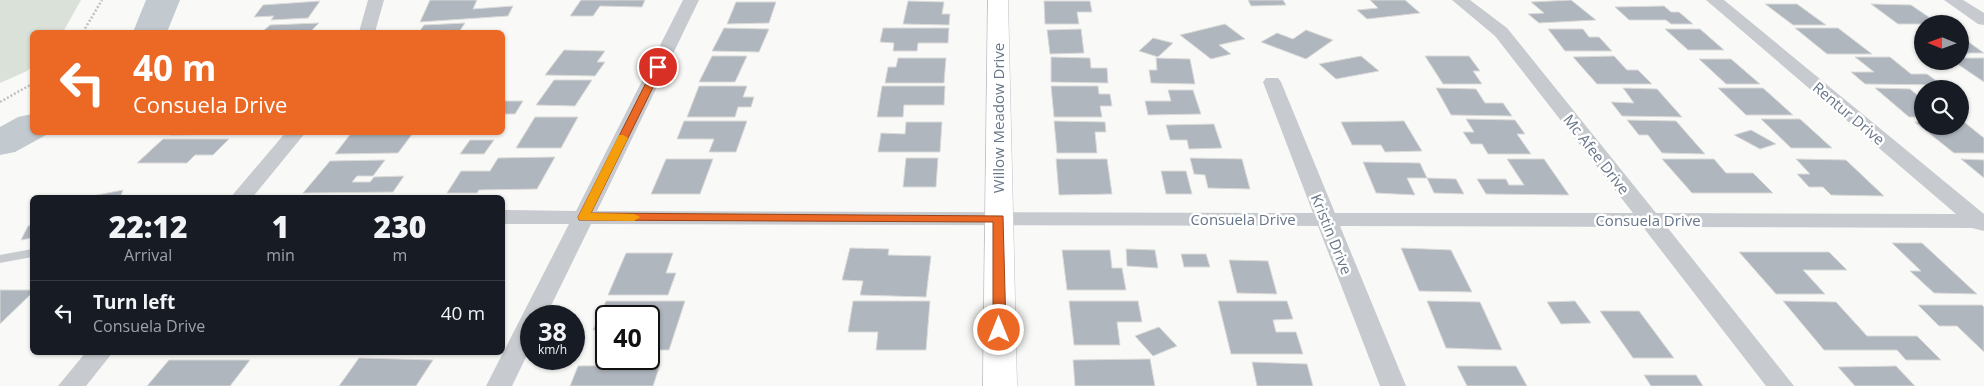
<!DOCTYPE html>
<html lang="en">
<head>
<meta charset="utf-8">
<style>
	:root { --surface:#171b24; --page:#242831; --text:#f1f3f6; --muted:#9ea1a6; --line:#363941 }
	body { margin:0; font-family:"Open Sans",sans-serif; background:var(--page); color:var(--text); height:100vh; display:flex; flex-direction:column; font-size:19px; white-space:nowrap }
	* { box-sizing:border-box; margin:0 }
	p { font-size:16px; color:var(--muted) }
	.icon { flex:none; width:28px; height:28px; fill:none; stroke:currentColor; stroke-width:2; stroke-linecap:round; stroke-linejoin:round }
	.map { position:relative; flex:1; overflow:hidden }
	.side { position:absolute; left:30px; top:195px; width:475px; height:160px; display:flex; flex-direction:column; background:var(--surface); border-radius:8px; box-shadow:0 1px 4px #0004 }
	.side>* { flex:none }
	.hud { position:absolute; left:30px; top:30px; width:475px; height:105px; border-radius:8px; box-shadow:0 1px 4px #0004; background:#eb6825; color:#fff; overflow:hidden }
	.needle { width:32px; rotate:271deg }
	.fabs { position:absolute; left:1914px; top:15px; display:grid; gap:10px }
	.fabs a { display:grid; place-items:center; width:55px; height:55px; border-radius:50%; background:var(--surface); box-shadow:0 1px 4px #0004; font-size:25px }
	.speed { position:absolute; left:520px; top:305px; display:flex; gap:10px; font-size:25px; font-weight:700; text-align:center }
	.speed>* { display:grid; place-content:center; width:65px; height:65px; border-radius:50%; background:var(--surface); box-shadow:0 1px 4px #0004; line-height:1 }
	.speed small { font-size:12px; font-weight:400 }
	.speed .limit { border:2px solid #111; border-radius:8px; background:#fff; color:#111 }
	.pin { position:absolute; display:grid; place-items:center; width:42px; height:42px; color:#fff; margin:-21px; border:2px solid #fff; border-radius:50%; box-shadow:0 1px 5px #0007 }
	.me { position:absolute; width:55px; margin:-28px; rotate:0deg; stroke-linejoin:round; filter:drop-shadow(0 0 4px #0008) }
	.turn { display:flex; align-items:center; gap:18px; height:105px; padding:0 20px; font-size:22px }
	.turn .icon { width:65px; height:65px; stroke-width:2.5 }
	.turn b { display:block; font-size:35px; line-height:42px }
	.eta { display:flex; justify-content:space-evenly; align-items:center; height:85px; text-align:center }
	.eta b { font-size:30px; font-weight:800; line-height:35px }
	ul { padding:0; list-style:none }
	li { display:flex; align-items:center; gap:15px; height:65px; padding:0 20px; border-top:1px solid var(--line) }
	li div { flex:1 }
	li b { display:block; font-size:19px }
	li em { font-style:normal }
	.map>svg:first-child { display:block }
	.green { fill:#dae1d8 }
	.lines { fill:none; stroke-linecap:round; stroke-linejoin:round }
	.river { fill:#c2cad0; fill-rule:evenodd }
	.building { fill:#b0b6be; stroke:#dbdbd9 }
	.secondary-casing { stroke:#bbbfc5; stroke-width:1 }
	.path { stroke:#bec1c4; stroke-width:2.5; stroke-dasharray:2 2; stroke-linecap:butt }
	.lane { fill:#c7cace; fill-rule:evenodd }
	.street { fill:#c7cace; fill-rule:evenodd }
	.secondary { fill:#fff; fill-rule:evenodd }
	.route { fill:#eb6825; stroke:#994418 }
	.slow { fill:#f59e0b }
	.labels { text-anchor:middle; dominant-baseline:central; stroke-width:5; stroke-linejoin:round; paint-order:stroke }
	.street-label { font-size:15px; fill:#677689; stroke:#fff }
</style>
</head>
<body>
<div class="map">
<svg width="1984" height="386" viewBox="0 0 1984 386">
	<rect width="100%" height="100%" fill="#f9f9f7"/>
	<path class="green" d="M0,0h81l-18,32h-31v34l-5,5 -27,12z"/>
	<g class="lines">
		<g class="river">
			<path d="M146,0h34l-13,32h-34z"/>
			<path d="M32,114v18h16l-2,3 -31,17 -15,3v-28l18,-10z"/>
		</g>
	</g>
	<g class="building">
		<path d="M430,0h47l-4,9 40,-3 -5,10 -88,6z"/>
		<path d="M581,0h64l-3,7 -42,-1 -7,10h-23z"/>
		<path d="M1248,0h35l3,5 -35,1z"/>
		<path d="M1370,0h35l15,13 -53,6 -10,-9 21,-2z"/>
		<path d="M1571,0l25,20 -57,3 -11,-9 16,-1 -13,-11z"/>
		<path d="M320,1l-12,17 -37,2 3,-4 -20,1 9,-12z"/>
		<path d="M908,1l36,1 -2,12h8l-1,11 -46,-1z"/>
		<path d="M1044,1h46l2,11h-15l2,12h-34z"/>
		<path d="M736,2h40l-7,21 -42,1z"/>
		<path d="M1765,4h32l29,21h-33z"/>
		<path d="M1871,4l40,1 28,19h-41z"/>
		<path d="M1664,6l7,6h8l14,12h-22l-5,-4h-37l-14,-13z"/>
		<path d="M319,23l-9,9h-48l8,-7z"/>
		<path d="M465,23l-6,9h-40l5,-7z"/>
		<path d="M1225,24l20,15 -26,6 12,9 -20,5 -31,-24z"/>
		<path d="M724,28l45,1 -10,23 -47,-1z"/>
		<path d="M883,28h66l-1,15h-30l-1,8h-24l1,-8 -14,-1z"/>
		<path d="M1795,28h43l34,26h-45z"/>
		<path d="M1081,29l3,24 -34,1 -3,-24z"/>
		<path d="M1548,29h35l6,8h10l13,14h-47z"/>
		<path d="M1665,29h35l24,21h-36z"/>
		<path d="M1306,30l27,10 -27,19 -45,-17 16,-9 16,6z"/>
		<path d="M1960,36l24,17h-24z"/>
		<path d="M1153,38l20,5 -15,14 -19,-6z"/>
		<path d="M564,50l41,1 -8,11h8l-10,14 -50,-1z"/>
		<path d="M712,56h35l-12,26h-36z"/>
		<path d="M1361,56l18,15 -43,8 -17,-15z"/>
		<path d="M1425,56h44l11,15h-7l9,13h-39z"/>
		<path d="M1614,56l13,14h11l14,14h-55l-24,-27z"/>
		<path d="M1051,57l39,1 1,10h16l1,15 -57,-1z"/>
		<path d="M1855,57h35l21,17h16l15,11 -77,-1 -14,-12h23z"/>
		<path d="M898,58h48l-2,25h-59l3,-16h8z"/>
		<path d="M1156,58l34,1 5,25 -44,-1 -2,-13h8z"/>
		<path d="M1960,58h24v24l-31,-21h7z"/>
		<path d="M1699,59h32l29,25h-34z"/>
		<path d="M554,80h38l-17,26 -39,-1z"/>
		<path d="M699,86h48l-4,11h11l-3,10h-13l-3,10h-48z"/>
		<path d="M882,86h63l-1,19h-40l-1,12h-26z"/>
		<path d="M1051,86h47l1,8h11l2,12h-12l2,11h-48z"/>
		<path d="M1436,88l40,1 9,14h18l9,13 -61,-1z"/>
		<path d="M1623,88l34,1 25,28 -60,-1 -11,-14 23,1z"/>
		<path d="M1718,88h45l30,27h-47z"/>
		<path d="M1875,88l35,1 12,10v18h-13z"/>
		<path d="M1168,90h25l8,24 -53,1 -3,-14h26z"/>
		<path d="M502,101h21l-8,13h-13z"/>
		<path d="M535,117h43l-17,31h-45z"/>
		<path d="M1466,119l49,1 10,14h-8l14,20h-43l-6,-10h-11l-8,-12h11z"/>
		<path d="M1761,119h39l32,29h-41z"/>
		<path d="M1627,120l49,1 29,33 -43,-1 -14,-18h-9z"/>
		<path d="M684,121h63l-11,31h-27l5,-13h-37z"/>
		<path d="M1054,121l51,1 1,10h-11l2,21h-40z"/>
		<path d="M1404,121l18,30 -37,1 -4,-7h-29l-11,-23z"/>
		<path d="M906,122h36l-2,30h-62l3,-19 24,1z"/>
		<path d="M1915,122h7v4h38v-4h4l20,16v15h-30z"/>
		<path d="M1214,124l8,24 -33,1 -2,-9h-17l-4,-15z"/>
		<path d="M1751,130l25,14 -16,5 -26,-14z"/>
		<path d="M174,132h53l-2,2 -54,1z"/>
		<path d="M352,132l34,2 27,-1 -15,20 -63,1z"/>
		<path d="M163,139h66l-16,16h-18l-8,8h-50z"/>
		<path d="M470,140h24l-10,14h-24z"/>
		<path d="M555,157l-18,32 -58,1 -2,3h-30l14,-22h29l8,-13z"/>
		<path d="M906,158h32l-2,29h-33z"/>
		<path d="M1190,158l52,1 8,30 -42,-1 -3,-13 -11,-1z"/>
		<path d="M666,159h47l-13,35h-49z"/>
		<path d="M1056,159h51l5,35 -53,1z"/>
		<path d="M1507,159h37l25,36 -83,-1 -9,-15h29l3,6h15z"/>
		<path d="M1662,159h52l12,14h27l20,20h-81z"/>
		<path d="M1796,159l50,1 38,36 -53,-1 -8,-8h-14l-12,-13h13z"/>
		<path d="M1961,159l23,1v18z"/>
		<path d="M385,160l-12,16h-16l-5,6h18l4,-5 30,-1 -11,16 -90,1 27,-32z"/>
		<path d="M1363,162l57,1 7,15h-20l8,17 -39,-2z"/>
		<path d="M1161,171h25l6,23h-26z"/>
		<path d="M1427,178l29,1 8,15 -30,-1z"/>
		<path d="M123,190l-3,8h-38z"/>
		<path d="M32,225v13l-11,2 7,-14z"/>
		<path d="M1892,243h30l55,51 -43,-1 -24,-22h11z"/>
		<path d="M850,248l39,1 -1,6 43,1 -5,41 -66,-2 3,-14 -21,-1z"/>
		<path d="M1401,248l50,2 21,42 -53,-1z"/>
		<path d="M1126,249l29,1 3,18 -31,-2z"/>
		<path d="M1062,250h48l2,18h10l4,22h-59z"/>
		<path d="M1739,252h90l18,18h-44l22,24h-49z"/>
		<path d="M626,253h47l-7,20h10l-8,22h-60z"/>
		<path d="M1181,254h25l4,13h-26z"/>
		<path d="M1229,260l39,1 9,33 -40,-1z"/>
		<path d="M0,290h32v3l-32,31z"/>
		<path d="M606,301h79l-16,49h-20v-34h-43v14h-13z"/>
		<path d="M853,301h77l-4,49h-50l2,-18h-30z"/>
		<path d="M1069,301h69l4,21h-25l3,23h-46z"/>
		<path d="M1218,301h69l6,18 -20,1 3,12h20l7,22h-72z"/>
		<path d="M1427,301l53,1 22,48 -56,-2z"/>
		<path d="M1575,301l16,22 -30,1 -14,-22z"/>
		<path d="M1783,301l53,1 31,34h50l24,24h-35l-9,-10h-73z"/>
		<path d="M1918,305h64l2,2v45l-27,-26h-18z"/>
		<path d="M1600,311h39l35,47h-41z"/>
		<path d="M1159,327l18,19 -24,10 -18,-20z"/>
		<path d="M359,358l74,2 -17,26h-77z"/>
		<path d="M1150,359l5,27h-80l-2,-26z"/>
		<path d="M169,360h81l-20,26h-83z"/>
		<path d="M1252,362l55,2 6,22h-56z"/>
		<path d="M660,365l-7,21h-83l8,-20z"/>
		<path d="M1457,366h59l11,20h-60z"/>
		<path d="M1896,366l19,20h-60l-17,-19z"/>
		<path d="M1644,375h52l7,11h-52z"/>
	</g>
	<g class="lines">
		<defs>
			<path id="secondary" d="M988,0h20l9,386h-34z"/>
		</defs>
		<use href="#secondary" class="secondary-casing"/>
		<g class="path">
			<path d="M83,32l19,-32"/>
			<path d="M0,102l32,-18"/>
		</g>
		<path class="lane" d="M32,249v8l-32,6v-8z"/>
		<g class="street">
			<path d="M368,0h16l-9,32h-16z"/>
			<path d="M683,0h16l-102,211 716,2 -50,-131 3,-4h12l3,4 54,131h298l-138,-177 -43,-36h18l37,28 149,185 300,1 -250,-214h18l260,214v17l-12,-3 -305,-1 127,159h-28l-123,-159 -303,-1 66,160h-26l-62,-160 -727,-2 -45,92h-15v31l-19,39h-26l83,-162h-67v-14l74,1z"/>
			<path d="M1944,0h19l21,13v12l-6,-1z"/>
			<path d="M286,132h20l-54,66h-22z"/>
			<path d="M86,352h27l-27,34h-28z"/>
		</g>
		<use href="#secondary" class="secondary"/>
	</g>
	<path class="route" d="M655,65l8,2 -72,146 412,3 3,114 -2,3 -5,2 -6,-5v-108l-414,-2 -1,-3z"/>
	<path class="slow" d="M619,135h4l5,3 -37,75 43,1 6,3 -6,4 -55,-1 -1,-3z"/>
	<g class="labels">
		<g class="street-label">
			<text transform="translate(1849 113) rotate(40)">Rentur Drive</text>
			<text transform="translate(998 118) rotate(-90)">Willow Meadow Drive</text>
			<text transform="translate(1597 154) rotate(52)">Mc Afee Drive</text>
			<text x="1243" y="219">Consuela Drive</text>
			<text x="1648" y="220">Consuela Drive</text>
			<text transform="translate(1332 234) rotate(68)">Kristin Drive</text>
		</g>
	</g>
</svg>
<div class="fabs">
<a><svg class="needle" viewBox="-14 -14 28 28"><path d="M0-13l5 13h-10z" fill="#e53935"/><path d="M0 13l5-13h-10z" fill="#9ea1a6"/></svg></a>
<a><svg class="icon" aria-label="search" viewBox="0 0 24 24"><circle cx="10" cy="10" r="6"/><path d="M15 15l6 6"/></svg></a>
</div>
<div class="speed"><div>38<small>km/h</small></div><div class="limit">40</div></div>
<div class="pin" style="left:658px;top:67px;background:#d93025"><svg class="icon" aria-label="arrive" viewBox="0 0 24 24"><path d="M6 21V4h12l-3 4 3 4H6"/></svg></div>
<svg class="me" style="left:999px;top:330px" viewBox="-20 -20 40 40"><circle r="17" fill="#eb6825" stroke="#fff" stroke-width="3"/><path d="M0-11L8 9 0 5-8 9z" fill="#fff"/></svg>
<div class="hud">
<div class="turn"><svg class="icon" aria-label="left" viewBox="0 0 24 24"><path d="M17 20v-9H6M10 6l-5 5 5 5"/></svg><div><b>40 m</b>Consuela Drive</div></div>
</div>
<section class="side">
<div class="eta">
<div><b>22:12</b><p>Arrival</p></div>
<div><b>1</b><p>min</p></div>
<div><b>230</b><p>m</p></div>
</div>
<ul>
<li><svg class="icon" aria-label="left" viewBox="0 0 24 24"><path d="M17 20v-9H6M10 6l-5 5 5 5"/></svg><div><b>Turn left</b><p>Consuela Drive</p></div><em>40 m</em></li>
</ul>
</section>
</div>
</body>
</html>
